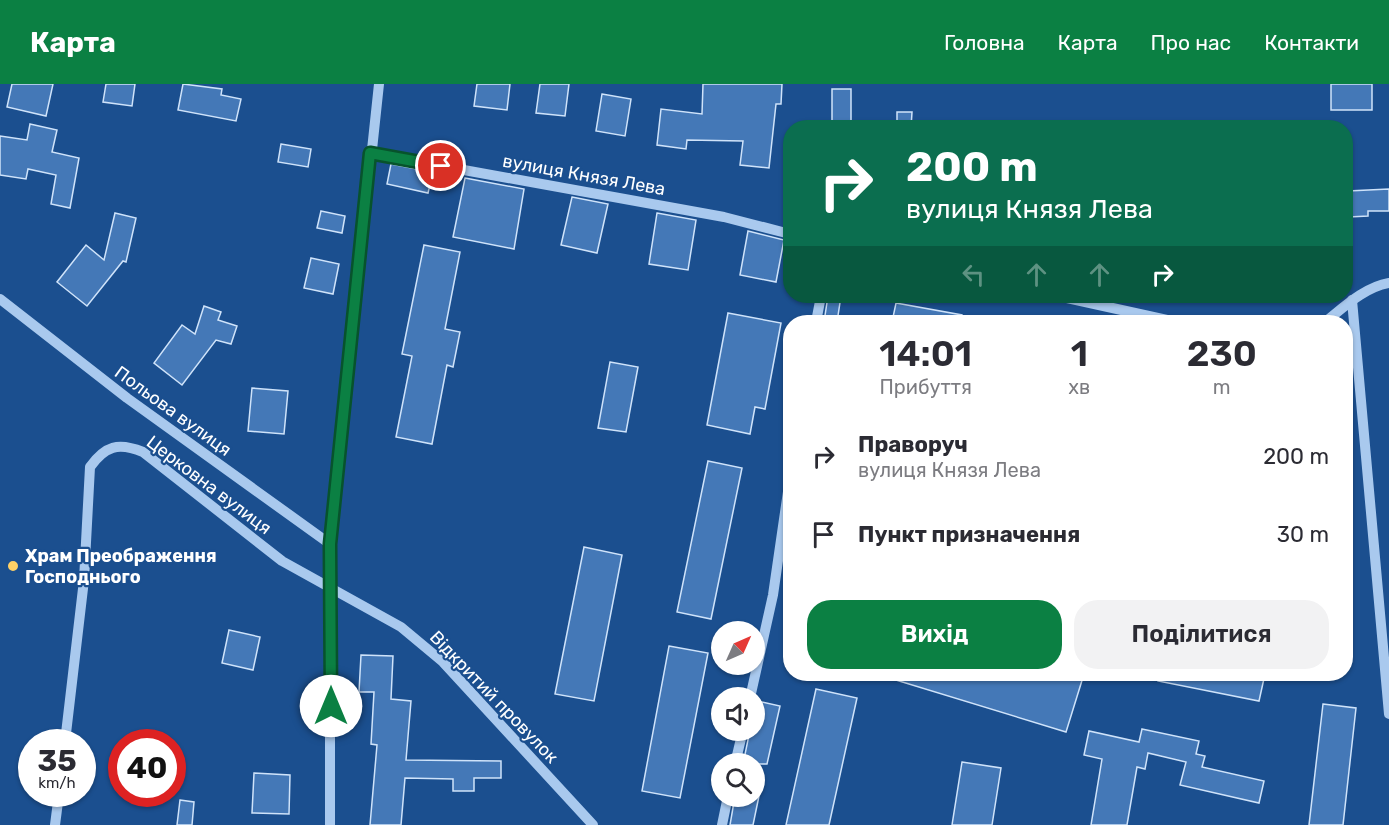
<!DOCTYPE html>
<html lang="uk">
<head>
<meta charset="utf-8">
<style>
	:root { --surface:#fff; --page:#f2f2f3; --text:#2b2b33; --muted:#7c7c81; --accent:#0b8043 }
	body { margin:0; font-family:Rubik,sans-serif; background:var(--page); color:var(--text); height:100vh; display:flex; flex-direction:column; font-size:22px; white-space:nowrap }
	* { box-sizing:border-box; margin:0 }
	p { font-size:20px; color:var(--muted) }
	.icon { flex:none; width:33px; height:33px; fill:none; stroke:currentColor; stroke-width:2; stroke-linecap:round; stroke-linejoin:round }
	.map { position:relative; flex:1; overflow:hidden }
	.side { position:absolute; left:783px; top:231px; width:570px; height:366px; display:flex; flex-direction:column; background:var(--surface); border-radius:24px; box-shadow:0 2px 4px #0004 }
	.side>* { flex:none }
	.guide { position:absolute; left:783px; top:36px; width:570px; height:183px; border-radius:24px; box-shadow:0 2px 4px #0004; background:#0b6e4f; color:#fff; overflow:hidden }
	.needle { width:39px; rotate:45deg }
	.tools { position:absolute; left:711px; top:537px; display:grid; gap:12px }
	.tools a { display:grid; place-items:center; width:54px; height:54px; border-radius:50%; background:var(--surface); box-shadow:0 2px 4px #0004; font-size:30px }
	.speed { position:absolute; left:18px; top:645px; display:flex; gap:12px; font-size:30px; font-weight:700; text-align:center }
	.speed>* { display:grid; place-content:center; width:78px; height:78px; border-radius:50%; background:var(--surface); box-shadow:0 2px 4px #0004; line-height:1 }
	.speed small { font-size:15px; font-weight:400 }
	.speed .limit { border:9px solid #d22; background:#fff; color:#111 }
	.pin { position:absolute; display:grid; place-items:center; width:51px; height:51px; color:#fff; margin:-26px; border:3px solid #fff; border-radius:50%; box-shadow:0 2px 6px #0007 }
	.me { position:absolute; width:66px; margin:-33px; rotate:0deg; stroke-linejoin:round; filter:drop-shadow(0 0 4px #0008) }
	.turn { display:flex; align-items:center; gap:21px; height:126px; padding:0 24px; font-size:27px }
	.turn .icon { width:78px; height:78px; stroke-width:2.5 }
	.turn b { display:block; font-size:42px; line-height:51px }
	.lanes { display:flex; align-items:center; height:57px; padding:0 24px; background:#0003; justify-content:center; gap:30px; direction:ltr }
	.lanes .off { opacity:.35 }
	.eta { display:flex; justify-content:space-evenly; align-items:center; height:102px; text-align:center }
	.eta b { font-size:36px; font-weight:600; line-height:42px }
	.action { display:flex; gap:12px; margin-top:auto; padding:12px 24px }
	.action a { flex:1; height:69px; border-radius:24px; background:var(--accent); color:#fff; font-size:24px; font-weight:600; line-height:69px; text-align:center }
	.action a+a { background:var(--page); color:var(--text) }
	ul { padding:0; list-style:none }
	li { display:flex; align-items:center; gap:18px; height:78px; padding:0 24px }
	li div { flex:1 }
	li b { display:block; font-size:22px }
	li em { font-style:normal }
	header { display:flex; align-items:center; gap:36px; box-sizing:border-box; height:84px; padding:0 30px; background:var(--accent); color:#fff }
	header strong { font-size:28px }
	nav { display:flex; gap:33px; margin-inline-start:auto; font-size:21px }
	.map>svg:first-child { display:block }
	.building { fill:#4478b7; stroke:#cfe3fa; stroke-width:1.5 }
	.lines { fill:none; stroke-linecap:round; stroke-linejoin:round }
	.minor { stroke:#a9c9ee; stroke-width:10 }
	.route-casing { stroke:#07532c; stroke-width:15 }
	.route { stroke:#0b8043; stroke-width:10 }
	.poi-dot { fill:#ffd166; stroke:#1b4f8f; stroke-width:2 }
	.labels { text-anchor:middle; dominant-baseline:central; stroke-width:4.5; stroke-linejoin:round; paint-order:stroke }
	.street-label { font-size:18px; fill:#fff; stroke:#1b4f8f }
	.poi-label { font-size:18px; font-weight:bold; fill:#fff; stroke:#1b4f8f; text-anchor:start }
</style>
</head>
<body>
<header>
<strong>Карта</strong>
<nav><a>Головна</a><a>Карта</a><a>Про нас</a><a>Контакти</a></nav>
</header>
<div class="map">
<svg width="1389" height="741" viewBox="0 0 1389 741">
	<rect width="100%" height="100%" fill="#1b4f8f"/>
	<g class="building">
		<path d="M12,0h41l-7,32 -39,-9z"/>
		<path d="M106,0h29l-3,22 -29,-4z"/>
		<path d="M183,0l39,5 -1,6 20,4 -5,22 -58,-11z"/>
		<path d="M477,0h33l-3,26 -33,-4z"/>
		<path d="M540,0h29l-4,32 -29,-3z"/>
		<path d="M703,0h79l-1,20h-5l-7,64 -29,-3 3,-24 -56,-1 -1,9 -29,-4 4,-36 41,5z"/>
		<rect x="1331" y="0" width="41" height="26"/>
		<rect x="832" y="5" width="19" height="39"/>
		<path d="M602,10l29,5 -6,37 -29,-5z"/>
		<path d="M897,28h15l-1,16h-14z"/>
		<path d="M30,40l27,6 -5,22 27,6 -9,50 -19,-4 5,-29 -28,-6 -2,10 -26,-4v-39l27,4z"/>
		<path d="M281,60l30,5 -3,18 -30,-5z"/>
		<path d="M391,80l42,8 -5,21 -41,-9z"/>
		<path d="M465,94l59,11 -10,60 -61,-12z"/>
		<path d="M1389,105v22h-21v5l-19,1 -1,-26z"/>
		<path d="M572,113l36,7 -11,49 -36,-8z"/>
		<path d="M321,127l24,5 -3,17 -25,-5z"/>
		<path d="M115,129l21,5 -10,44 -3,-1 -36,45 -30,-24 29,-37 18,15z"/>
		<path d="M657,129l39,7 -8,50 -39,-6z"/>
		<path d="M748,147l36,9 -8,42 -36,-7z"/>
		<path d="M424,161l36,7 -15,77 15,3 -7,35 -6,-2 -15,79 -36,-7 16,-81 -10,-2z"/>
		<path d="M311,174l28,6 -6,30 -29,-6z"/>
		<path d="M828,212h13l-4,26h-13z"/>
		<path d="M896,219l66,12v7h-70z"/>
		<path d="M204,222l17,6 -3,8 19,6 -6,18 -15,-4 -34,45 -28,-22 28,-38 13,9z"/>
		<path d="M728,229l53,10 -16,86 -10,-2 -5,27 -43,-9z"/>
		<path d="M610,278l28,5 -12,65 -28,-4z"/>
		<path d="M252,304l36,3 -4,43 -36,-3z"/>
		<path d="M708,377l34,7 -31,151 -34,-7z"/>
		<path d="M584,463l38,8 -28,146 -39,-7z"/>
		<path d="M229,546l31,7 -7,33 -31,-7z"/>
		<path d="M669,562l39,7 -28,145 -38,-7z"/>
		<path d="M361,571l32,1 -2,43 20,2 -5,59 95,1v17h-27v13h-21v-12l-48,-1 -4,47h-31l7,-80 -6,-1 3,-52h-15z"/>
		<path d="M887,590h162l15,4 1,-4h19l-18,58 -180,-55z"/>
		<path d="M1159,590h106l-6,27 -101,-20z"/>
		<path d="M816,605l41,9 -28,127h-43z"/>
		<path d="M757,617l23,5 -13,58h-24l7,-34h4z"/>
		<path d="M1323,620l33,4 -13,117h-34z"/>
		<path d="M1142,645l57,12 -3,13 9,2 -3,11 62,14 -5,22 -79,-18 6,-23 -38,-9 -3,16 -8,-2 -10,58h-36l11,-66 -18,-4 5,-24 50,11z"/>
		<path d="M962,678l39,6 -9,57h-40z"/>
		<path d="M254,689l36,2 -1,39 -37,-1z"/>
		<path d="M735,712h24l-6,29h-23z"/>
		<path d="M180,716l14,2 -2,23h-15z"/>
	</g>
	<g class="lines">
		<g class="minor">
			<path d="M370,69l354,64 66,17"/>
			<path d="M1058,212l118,26"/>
			<path d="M0,215l127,99 203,146"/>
			<path d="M1352,216l37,414"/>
			<path d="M816,238l5,-26"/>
			<path d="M1325,238c19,-15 40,-35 64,-39"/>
			<path d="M750,614l23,-103 17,-117"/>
			<path d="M65,658l19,-162 6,-113c15,-21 28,-25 53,-15l139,109 119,66 42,35 150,163"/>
			<path d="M735,680l8,-34"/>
			<path d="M55,741l4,-31"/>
			<path d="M330,741v-281l49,-460"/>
			<path d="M722,741l6,-29"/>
		</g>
	</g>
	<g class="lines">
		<defs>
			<path id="route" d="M331,622l-1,-162 40,-391 71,13"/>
		</defs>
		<use href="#route" class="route-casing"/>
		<use href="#route" class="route"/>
	</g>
	<circle class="poi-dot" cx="13" cy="482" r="6"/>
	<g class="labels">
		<g class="street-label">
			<text transform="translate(584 91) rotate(10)">вулиця Князя Лева</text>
			<text transform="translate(173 327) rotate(36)">Польова вулиця</text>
			<text transform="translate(209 401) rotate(37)">Церковна вулиця</text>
			<text transform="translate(494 613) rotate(46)">Відкритий провулок</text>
		</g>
		<g class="poi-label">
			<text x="25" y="472">Храм Преображення<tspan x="25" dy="21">Господнього</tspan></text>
		</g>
	</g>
</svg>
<div class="tools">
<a><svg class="needle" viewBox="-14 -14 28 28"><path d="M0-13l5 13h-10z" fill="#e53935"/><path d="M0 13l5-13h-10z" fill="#7c7c81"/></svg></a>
<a><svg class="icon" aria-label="sound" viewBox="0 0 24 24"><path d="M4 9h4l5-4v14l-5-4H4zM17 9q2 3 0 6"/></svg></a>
<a><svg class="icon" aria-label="search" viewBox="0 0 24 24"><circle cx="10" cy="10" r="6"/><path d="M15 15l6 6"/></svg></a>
</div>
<div class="speed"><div>35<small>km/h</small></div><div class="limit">40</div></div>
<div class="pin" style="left:441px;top:82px;background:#d93025"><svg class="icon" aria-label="arrive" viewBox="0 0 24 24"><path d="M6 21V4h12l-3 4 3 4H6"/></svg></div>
<svg class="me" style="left:331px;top:622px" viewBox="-20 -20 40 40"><circle r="19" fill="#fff"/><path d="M0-13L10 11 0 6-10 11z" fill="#0b8043"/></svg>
<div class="guide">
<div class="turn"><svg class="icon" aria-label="right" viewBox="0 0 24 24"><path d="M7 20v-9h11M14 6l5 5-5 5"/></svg><div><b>200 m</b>вулиця Князя Лева</div></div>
<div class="lanes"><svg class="icon off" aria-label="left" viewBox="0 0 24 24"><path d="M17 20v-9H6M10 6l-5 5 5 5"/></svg><svg class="icon off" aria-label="ahead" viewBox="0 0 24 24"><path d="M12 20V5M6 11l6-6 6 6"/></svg><svg class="icon off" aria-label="ahead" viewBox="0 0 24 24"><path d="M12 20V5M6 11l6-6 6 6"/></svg><svg class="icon" aria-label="right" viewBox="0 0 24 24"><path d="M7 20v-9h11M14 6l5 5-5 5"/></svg></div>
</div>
<section class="side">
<div class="eta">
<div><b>14:01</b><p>Прибуття</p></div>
<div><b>1</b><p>хв</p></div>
<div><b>230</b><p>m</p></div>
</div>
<ul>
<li><svg class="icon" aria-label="right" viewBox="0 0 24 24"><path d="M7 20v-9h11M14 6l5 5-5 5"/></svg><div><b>Праворуч</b><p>вулиця Князя Лева</p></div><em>200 m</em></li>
<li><svg class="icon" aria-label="arrive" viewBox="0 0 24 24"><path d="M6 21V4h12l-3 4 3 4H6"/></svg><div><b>Пункт призначення</b></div><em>30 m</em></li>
</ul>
<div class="action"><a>Вихід</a><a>Поділитися</a></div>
</section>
</div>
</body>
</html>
